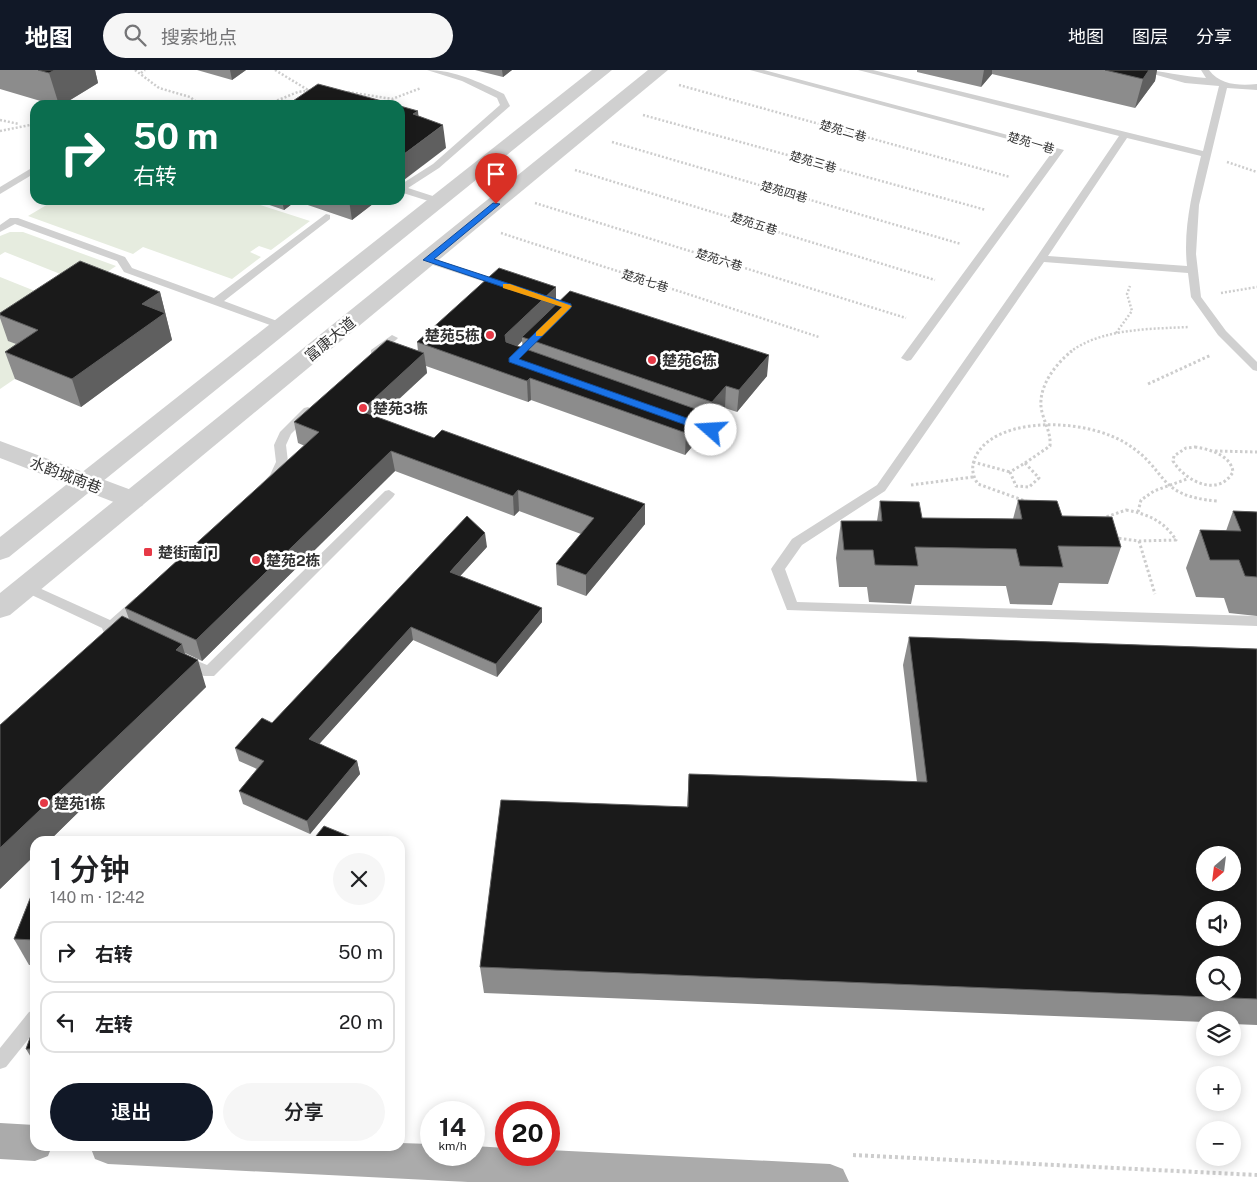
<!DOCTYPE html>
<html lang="zh">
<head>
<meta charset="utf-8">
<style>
	:root { --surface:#fff; --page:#f6f6f6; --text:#202124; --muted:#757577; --line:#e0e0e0; --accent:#111827 }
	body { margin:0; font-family:"Public Sans","Noto Sans SC",sans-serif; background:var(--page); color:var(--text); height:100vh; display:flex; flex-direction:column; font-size:19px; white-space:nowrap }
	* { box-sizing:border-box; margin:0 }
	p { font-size:16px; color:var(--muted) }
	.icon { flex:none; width:28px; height:28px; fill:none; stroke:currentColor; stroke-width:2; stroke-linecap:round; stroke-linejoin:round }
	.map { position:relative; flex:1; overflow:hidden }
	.side { position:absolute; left:30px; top:766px; width:375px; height:315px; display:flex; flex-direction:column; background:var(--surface); border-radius:15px; box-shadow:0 2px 12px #0003 }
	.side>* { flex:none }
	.hud { position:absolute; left:30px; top:30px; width:375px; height:105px; border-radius:15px; box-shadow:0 2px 12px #0003; background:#0b6e4f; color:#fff; overflow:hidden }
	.needle { width:32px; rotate:208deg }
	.tools { position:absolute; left:1196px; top:776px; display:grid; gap:10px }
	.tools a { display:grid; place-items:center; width:45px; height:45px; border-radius:50%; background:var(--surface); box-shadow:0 2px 12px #0003; font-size:25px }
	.speed { position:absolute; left:420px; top:1031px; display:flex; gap:10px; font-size:25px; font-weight:700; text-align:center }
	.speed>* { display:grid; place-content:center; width:65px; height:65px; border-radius:50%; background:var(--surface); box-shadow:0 2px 12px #0003; line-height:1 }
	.speed small { font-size:12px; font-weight:400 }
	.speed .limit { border:8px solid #d22; background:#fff; color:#111 }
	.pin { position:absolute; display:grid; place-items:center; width:42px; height:42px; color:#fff; margin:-51px -21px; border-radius:50% 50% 50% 0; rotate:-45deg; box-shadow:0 0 5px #0007 }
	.pin .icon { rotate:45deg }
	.me { position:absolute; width:55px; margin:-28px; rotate:289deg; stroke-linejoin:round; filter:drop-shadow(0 0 4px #0008) }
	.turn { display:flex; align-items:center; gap:18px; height:105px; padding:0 20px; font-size:22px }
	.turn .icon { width:65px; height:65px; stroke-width:2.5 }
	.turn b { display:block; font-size:35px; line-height:42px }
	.round { display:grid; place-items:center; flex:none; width:52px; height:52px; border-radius:26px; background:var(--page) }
	.headline { display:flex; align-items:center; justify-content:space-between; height:85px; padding:0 20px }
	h1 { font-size:30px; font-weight:600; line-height:38px }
	.action { display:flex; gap:10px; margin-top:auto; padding:10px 20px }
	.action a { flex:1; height:58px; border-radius:30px; background:var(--accent); color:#fff; font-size:20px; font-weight:600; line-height:58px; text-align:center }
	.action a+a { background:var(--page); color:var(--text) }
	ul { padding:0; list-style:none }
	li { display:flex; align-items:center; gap:15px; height:62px; margin:0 10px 8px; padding:0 10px; border:2px solid var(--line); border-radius:15px }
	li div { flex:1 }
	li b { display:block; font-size:19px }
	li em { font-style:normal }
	header { display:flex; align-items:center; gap:30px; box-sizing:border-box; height:70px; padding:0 25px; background:var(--accent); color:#fff }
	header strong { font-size:24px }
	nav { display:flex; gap:28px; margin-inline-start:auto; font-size:18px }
	.search { width:350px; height:45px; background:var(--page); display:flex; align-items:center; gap:12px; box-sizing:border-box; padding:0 18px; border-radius:28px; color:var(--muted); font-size:19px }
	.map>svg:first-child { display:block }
	.green { fill:#e6ecdf }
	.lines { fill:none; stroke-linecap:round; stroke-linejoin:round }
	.path-far2 { stroke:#cdcdcd; stroke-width:2.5; stroke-dasharray:2 2; stroke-linecap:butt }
	.path-far1 { stroke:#cdcdcd; stroke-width:3; stroke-dasharray:2.5 2.5; stroke-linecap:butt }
	.path { stroke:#cdcdcd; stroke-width:4; stroke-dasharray:3 3; stroke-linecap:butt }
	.service { fill:#d0d0d0; fill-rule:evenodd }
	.minor { fill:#d0d0d0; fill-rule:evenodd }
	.tertiary { fill:#d0d0d0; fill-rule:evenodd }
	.primary { fill:#ababab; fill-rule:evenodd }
	.wall { fill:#8c8c8c; fill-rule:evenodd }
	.shaded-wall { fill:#5f5f5f }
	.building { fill:#1a1a1a; stroke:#5f5f5f; fill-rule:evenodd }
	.route { fill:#1a73e8; stroke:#114b97 }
	.slow { fill:#f59e0b }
	.poi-dot { fill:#e63946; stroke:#fff; stroke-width:2 }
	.labels { text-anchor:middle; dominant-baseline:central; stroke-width:5; stroke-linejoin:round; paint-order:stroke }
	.far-street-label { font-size:12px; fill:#333; stroke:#fff }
	.poi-label { font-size:15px; font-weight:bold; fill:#333; stroke:#fff; text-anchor:start }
	.street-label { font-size:15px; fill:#333; stroke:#fff }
</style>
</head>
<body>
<header>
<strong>地图</strong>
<div class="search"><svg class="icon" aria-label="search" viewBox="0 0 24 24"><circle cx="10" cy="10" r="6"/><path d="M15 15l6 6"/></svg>搜索地点</div>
<nav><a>地图</a><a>图层</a><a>分享</a></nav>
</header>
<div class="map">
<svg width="1257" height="1112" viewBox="0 0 1257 1112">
	<rect width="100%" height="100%" fill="#fff"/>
	<g class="green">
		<path d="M55,130h190l65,21 -39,29 -12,-4 -9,6 11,5 -29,22 -89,-32 -10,7 -105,-38z"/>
		<path d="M10,162h13l93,34 -28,19 -83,-33 -5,3v-19z"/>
		<path d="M0,207l65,26 -56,38 38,16 -47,32z"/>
	</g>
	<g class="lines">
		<g class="path-far2">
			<path d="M135,0l24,18 31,9 10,8"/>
			<path d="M275,0l33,20"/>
			<path d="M141,3l4,-3"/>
			<path d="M679,15l331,92"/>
			<path d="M348,22l44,7 29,-11"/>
			<path d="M200,34l48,1"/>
			<path d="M266,35l32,-13 14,-2"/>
			<path d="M643,45l343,95"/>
			<path d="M0,50l19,4"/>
			<path d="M0,61l35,-7"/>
			<path d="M612,72l349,102"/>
			<path d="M1227,92l30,10"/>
			<path d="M575,100l360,110"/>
			<path d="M535,133l371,115"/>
			<path d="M501,163l318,104"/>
			<path d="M1221,223l36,-6"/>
			<path d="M1116,263l16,-22 -5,-17 3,-8"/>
			<path d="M1070,282c32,-24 81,-23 119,-25"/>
		</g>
		<g class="path-far1">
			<path d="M1148,314l63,-29"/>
			<path d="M1195,377c14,2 36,8 38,25 -15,26 -48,9 -60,-11l1,-5 12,-8z"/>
			<path d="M1215,381l42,1"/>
			<path d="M973,392l37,10"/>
			<path d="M1025,393l14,15 -10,9 -13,-1 -6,-14z"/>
			<path d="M1025,393l25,-17c1,-13 -5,-22 -8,-34 -6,-23 13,-48 30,-61"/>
			<path d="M911,415l62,-8"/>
			<path d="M1028,432l-50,-18c-9,-13 -6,-26 5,-38 31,-31 109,-25 144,-2 42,26 28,52 90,57"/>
			<path d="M1126,440c22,4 38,11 50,30l-37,1 -45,-6 12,-18z"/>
			<path d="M1138,442l3,-12 13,-9 33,-12"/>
			<path d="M1139,471l16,53"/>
		</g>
		<path class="path" d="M853,1085l404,20"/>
		<g class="service">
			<path d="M427,0c28,0 52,12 77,24l6,12 -71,62 -31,20 37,12 1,2 -5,3 -41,-13v-7l33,-21 67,-59 -3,-7 -35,-17z"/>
			<path d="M750,0h14l300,80 -153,210 -4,1 -6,-3 152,-207z"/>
			<path d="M858,0h15l330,81 16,-65 -34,-3 -46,-13c23,0 44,7 67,8l-5,-8h8c11,15 31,16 48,14v6l-30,-2 -28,117 -3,49 5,43 25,34 31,31v9l-4,-1 -35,-35 -27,-38 -3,-24 -144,-11 -159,229 -83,54 -17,24 12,33 460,14v10l-470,-16 -16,-41 2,-3 19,-27 85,-54 159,-227 83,-122zM1127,68l74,18c-9,37 -18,73 -14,110l-139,-10z"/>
			<path d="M35,96v7l-35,21v-7z"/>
			<path d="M326,144l4,1v4l-106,82 61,23v4l-4,1 -157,-57 -7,-11 -102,-37 -15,8v-7l10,-7h8l107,39 7,11 82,30z"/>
			<path d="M428,187l80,26 1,2 -1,2h-8l-76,-25v-4z"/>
			<path d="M392,265l6,3 -2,2 -17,14h-8v-4z"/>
			<path d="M308,337l6,4 -23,23 -5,11 2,17 -9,18 -8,7h-8l-2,-3 9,-9 6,-13 -2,-17 6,-13 24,-24z"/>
			<path d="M685,347l30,10 2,3 -6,4 -30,-10 -2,-3z"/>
			<path d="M389,420l6,4 -2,3 -179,179h-10l-24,-11 -2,-4 2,-4 5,-1 22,9 178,-174z"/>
			<path d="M26,512l84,38 26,-23h10l2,3 -27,26 4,4 -2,4 -19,-1 -2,-5 -81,-38 -2,-3 2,-3z"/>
			<path d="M35,940v21l-29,36 -6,2v-21l29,-36z"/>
		</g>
		<path class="minor" d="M0,371l142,53 4,6 -4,6 -9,2 -9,-2 -124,-48z"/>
		<g class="tertiary">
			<path d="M592,0h20l-603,487 -9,3v-23z"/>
			<path d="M648,0h20l-658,545 -10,3v-25z"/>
		</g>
		<g class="primary">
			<path d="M0,1053l35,2v21h17l-4,10 -13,5 -35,-2z"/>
			<path d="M400,1073l31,1v11h43v-9l32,2v7h43v-5l281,14 13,5 6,13h-381l-360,-18 -13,-5 -5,-13h310z"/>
		</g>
	</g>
	<g class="wall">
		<path d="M0,0h95l3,13 -36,22h-8l-54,-16z"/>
		<path d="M197,0h49l-14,10z"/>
		<path d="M475,0h37l-9,7z"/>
		<path d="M917,0h240l-2,11 -20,27 -143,-34 -11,13 -64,-15z"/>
		<path d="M255,130h123l-26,20 -56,-19 -12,9z"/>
		<path d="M160,222l12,48 -91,67 -66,-28 -10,-27 11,-8 -8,-3 -8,-23v-5z"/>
		<path d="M556,234l211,72 -30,36 -12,-4 -14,16 -7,-3 -1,13 -18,21 -154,-55 -3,2 -102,-36 1,7 -48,45 266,106 -59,72 -29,-11 -1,-21 25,-30 -62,-23 -5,5 -119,-45 -193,190 -17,-8 21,34 -157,154h-14v14l-35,34 129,-270 -4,-11 180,-162 -7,-3 -4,-21 124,-71 -1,-9zM522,271l1,7 -6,-2z"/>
		<path d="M1018,430l44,16 59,31 -13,37 -49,-1 -7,22 -42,-1 -4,-18 -91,-1 -4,19 -42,-2 -2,-15h-28l-3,-29 5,-37h36l3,-20 42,17 91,1z"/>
		<path d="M1233,441l24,1v104l-28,-3 -5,-15 -28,-1 -10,-29 14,-38 26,1z"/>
		<path d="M487,477l-27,29 82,46 -45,55 -84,-37 -94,104 38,17 3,13 -50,60 -67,-30 -4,-13 18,-22 -18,-8 -4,-13 37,-25z"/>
		<path d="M909,567l348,12v376l-25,-1v-4h-27v2l-721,-29 -4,-26 207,-160 2,-33 228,8 -14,-117z"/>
		<path d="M35,816v79h-6l-15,-26z"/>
		<path d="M35,954v40l-9,-15z"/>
	</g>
	<g class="shaded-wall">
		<path d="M55,0h40l3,13 -36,22h-3l-10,-32z"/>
		<path d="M230,0h16l-14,10z"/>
		<path d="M502,0h10l-9,7z"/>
		<path d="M984,0h8v4l-11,13z"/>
		<path d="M1149,0h8l-2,11 -20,27 8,-29z"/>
		<path d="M418,41l2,23 -7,-20z"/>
		<path d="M443,55l3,23 -46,35v-26z"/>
		<path d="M282,130h14v1l-12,9z"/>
		<path d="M349,130h29l-26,20z"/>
		<path d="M556,217v21l-34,29v4l-15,16 -2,-22z"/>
		<path d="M160,222l12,48 -91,67 -9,-28 70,-75z"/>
		<path d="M424,283l3,20 -63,58 -3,-20z"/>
		<path d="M769,285l-2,21 -30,36 2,-22z"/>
		<path d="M530,308l1,22 -3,2 -1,-21z"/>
		<path d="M726,316l-1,22 -14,16 1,-22z"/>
		<path d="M704,342l-1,22 -18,21 1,-22z"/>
		<path d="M391,381l4,20 -193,190 -6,-21z"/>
		<path d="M518,420l1,21 -5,5 -1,-20z"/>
		<path d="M645,434v20l-59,72v-21z"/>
		<path d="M485,463l2,14 -35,38 -2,-13z"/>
		<path d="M542,538v14l-45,55 -1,-13z"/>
		<path d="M411,557l2,13 -101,112 -3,-13z"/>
		<path d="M182,574l7,24 9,-8 8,27 -157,154h-14v14l-35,34v-41l176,-198z"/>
		<path d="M357,691l3,13 -50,60 -3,-13z"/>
	</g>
	<g class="building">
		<path d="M38,0h17l-6,3z"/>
		<path d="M1105,0h44l-6,9z"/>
		<path d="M318,14l79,21h-110z"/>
		<path d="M400,36l18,5 -5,3 30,11 -43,32z"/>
		<path d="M80,191l80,31 -18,12 23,9 -93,66 -67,-27 33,-22 -38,-15v-2z"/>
		<path d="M499,198l57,19 -51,48 1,7 198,70 -18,21 -156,-55 -3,3 -110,-39z"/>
		<path d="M570,221l199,64 -30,35 -13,-4 -14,16 -190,-65z"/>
		<path d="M387,270l37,13 -63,58 73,27 8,-8 203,74 -59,71 -30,-11 38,-46 -76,-28 -5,6 -122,-45 -195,189 -71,-32 194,-176 -25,-10z"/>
		<path d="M1018,430l39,1 5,15 50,1 9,30 -63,-1 5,21 -43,-1 -4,-17 -101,-2 3,19 -43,-1 -2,-15h-29l-3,-29h41l-2,-20 39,1 3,16 100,1z"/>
		<path d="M1233,441l24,1v65l-12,-1 -6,-16h-29l-10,-30 41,1z"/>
		<path d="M467,446l18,17 -35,39 92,36 -46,56 -85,-37 -102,112 48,22 -50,60 -68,-30 25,-30 -29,-13 27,-30 10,5z"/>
		<path d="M122,546l60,28 -6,6 22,10 -198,188v-123z"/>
		<path d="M909,567l348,12v350l-777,-32 21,-167 187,7 1,-33 238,8zM1205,785h27v27h-27zM1205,840h27v28h-27zM1205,895h27v27h-27z"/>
		<path d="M324,756l37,15h-49z"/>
		<path d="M35,816v54l-21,-1z"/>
		<path d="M35,954v25h-9z"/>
	</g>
	<path class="route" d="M493,133l7,1 -66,55 137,45v4l-52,51 196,69v5h-7l-199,-71v-4l53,-51 -139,-47z"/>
	<path class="slow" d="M503,214h7l62,22 -30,30h-6v-4l26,-25 -59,-19z"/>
	<g class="poi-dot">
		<circle cx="490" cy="265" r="5"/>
		<circle cx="652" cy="290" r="5"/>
		<circle cx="363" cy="338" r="5"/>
		<rect x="143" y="477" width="10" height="10" rx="2.5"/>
		<circle cx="256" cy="490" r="5"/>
		<circle cx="44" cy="733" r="5"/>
	</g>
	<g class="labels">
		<g class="far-street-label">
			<text transform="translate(843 61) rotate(16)">楚苑二巷</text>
			<text transform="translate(1031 73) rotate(16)">楚苑一巷</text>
			<text transform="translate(813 92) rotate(16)">楚苑三巷</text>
			<text transform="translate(784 122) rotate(16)">楚苑四巷</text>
			<text transform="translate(754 154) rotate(17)">楚苑五巷</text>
			<text transform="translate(719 190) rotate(17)">楚苑六巷</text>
			<text transform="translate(645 211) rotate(18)">楚苑七巷</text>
		</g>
		<g class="poi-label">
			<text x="480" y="265" text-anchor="end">楚苑5栋</text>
			<text x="662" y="290">楚苑6栋</text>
			<text x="373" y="338">楚苑3栋</text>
			<text x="158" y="482">楚街南门</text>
			<text x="266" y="490">楚苑2栋</text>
			<text x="54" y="733">楚苑1栋</text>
		</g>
		<g class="street-label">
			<text transform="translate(330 269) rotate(-39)">富康大道</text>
			<text transform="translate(66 405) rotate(21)">水韵城南巷</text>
		</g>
	</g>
</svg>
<div class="tools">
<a><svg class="needle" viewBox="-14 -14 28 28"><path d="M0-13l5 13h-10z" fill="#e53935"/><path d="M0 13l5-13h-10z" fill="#757577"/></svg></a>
<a><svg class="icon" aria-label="sound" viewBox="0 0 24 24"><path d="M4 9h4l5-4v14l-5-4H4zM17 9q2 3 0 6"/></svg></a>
<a><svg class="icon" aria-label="search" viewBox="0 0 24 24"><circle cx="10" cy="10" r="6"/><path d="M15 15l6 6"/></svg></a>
<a><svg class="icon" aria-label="layers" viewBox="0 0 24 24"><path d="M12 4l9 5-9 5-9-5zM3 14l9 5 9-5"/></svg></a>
<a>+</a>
<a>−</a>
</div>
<div class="speed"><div>14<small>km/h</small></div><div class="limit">20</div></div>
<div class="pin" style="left:496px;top:134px;background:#d93025"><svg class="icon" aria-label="arrive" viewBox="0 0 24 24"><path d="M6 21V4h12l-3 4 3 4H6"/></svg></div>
<svg class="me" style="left:711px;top:360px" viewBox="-20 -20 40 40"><circle r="19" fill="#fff"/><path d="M0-13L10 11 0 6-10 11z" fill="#1a73e8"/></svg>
<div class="hud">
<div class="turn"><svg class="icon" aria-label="right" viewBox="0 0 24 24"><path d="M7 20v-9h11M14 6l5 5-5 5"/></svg><div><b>50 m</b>右转</div></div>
</div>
<section class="side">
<div class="headline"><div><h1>1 分钟</h1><p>140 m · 12:42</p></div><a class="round"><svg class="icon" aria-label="close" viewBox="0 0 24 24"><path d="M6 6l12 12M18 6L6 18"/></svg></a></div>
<ul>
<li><svg class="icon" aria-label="right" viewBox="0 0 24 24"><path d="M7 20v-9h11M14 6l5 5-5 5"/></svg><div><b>右转</b></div><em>50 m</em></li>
<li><svg class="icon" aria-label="left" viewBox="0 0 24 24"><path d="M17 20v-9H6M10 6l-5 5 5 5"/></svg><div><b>左转</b></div><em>20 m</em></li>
</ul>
<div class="action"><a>退出</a><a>分享</a></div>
</section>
</div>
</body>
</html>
